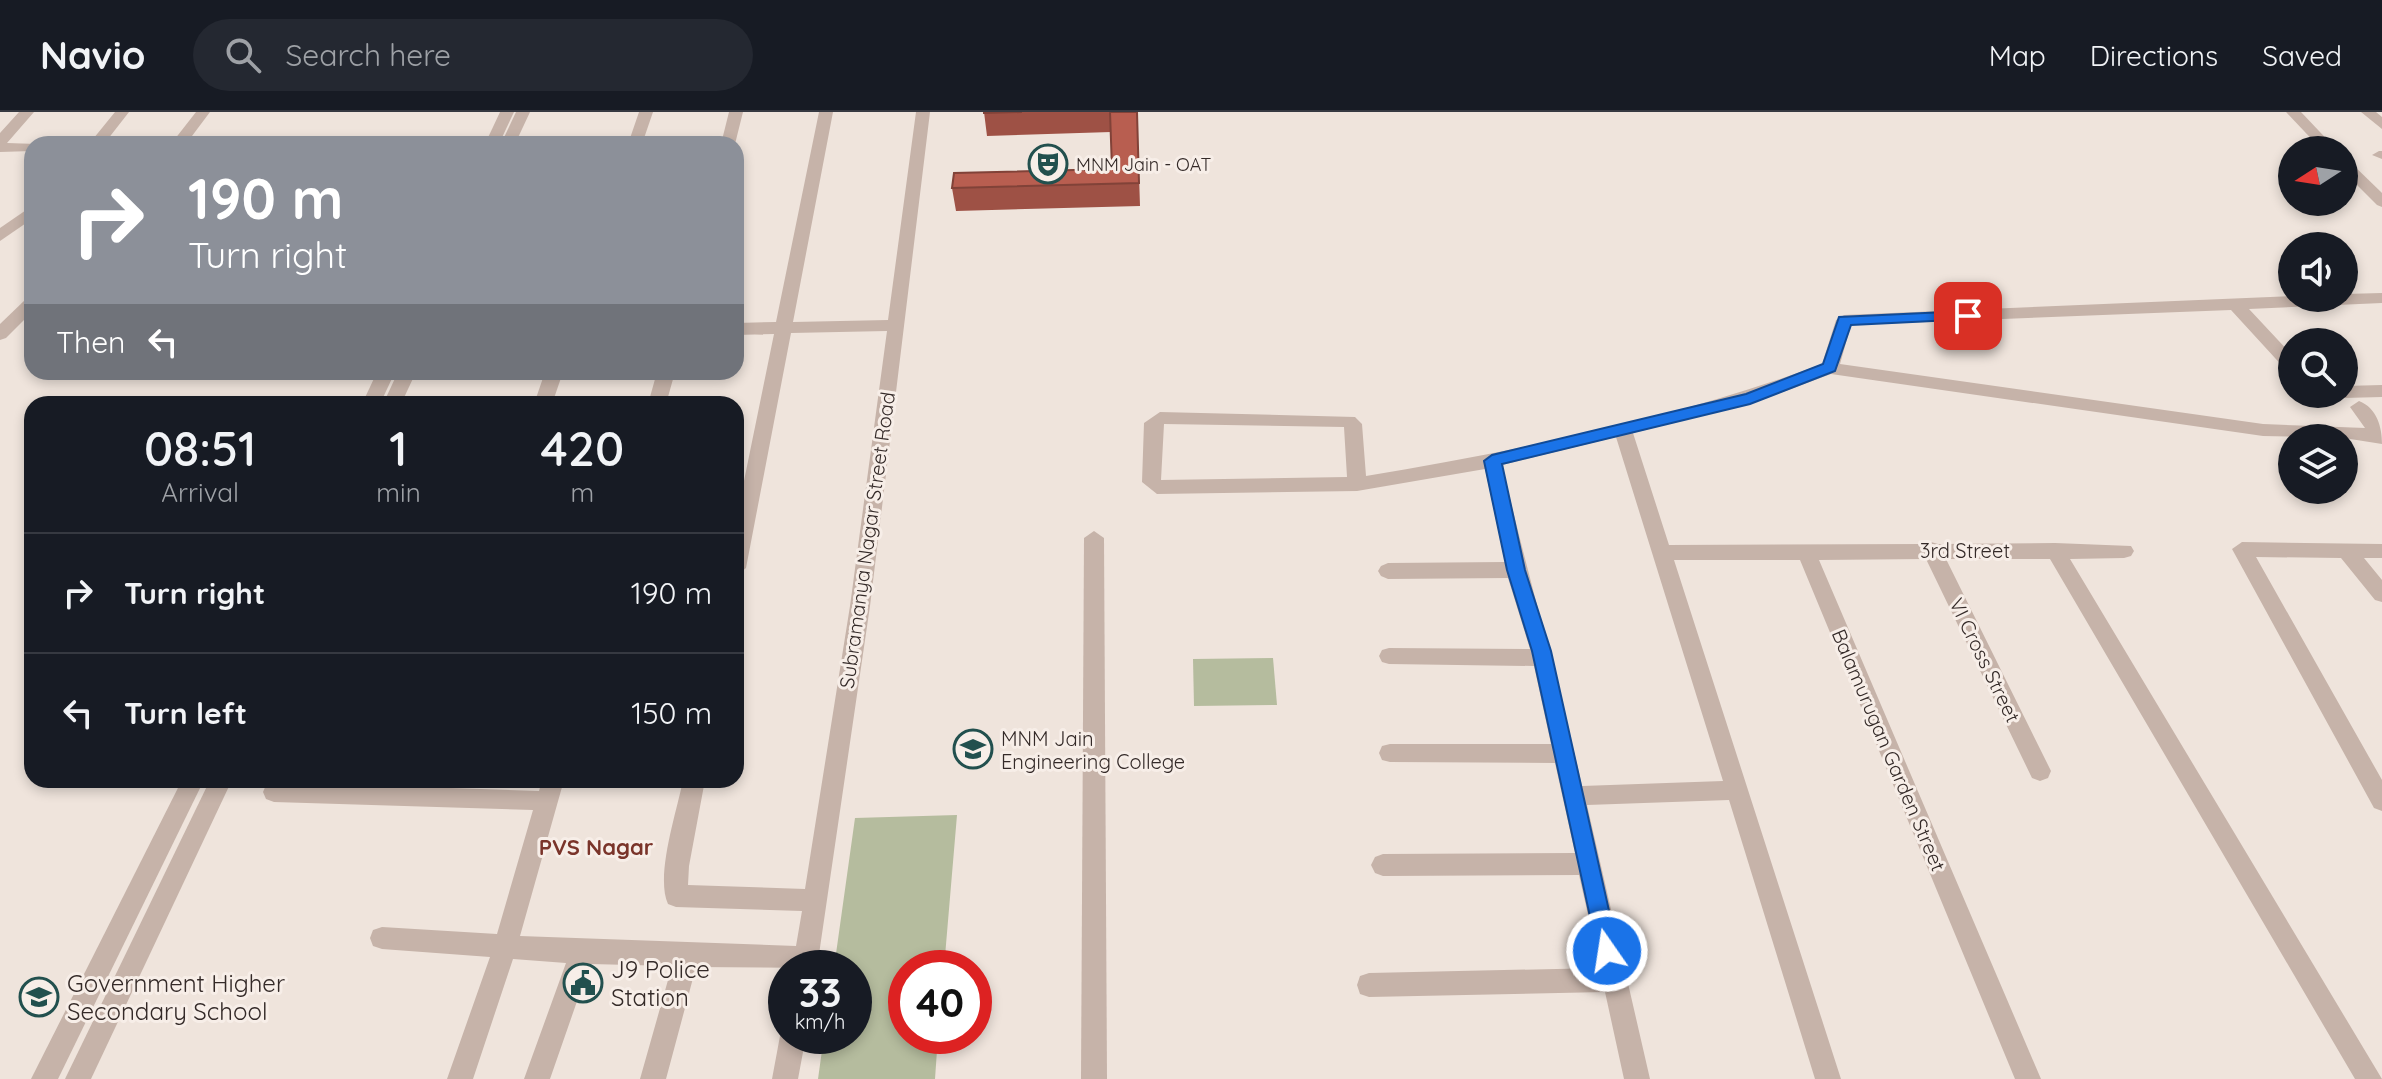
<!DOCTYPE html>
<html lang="en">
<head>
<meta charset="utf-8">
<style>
	:root { --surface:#171b24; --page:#242831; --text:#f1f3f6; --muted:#9ea1a6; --line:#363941 }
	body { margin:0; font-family:Quicksand,sans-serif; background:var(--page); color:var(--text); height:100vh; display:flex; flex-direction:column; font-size:30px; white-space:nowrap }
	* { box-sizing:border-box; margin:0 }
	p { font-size:26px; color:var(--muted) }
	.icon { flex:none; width:44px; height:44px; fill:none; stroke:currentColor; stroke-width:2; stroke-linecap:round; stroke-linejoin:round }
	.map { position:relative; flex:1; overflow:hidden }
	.side { position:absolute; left:24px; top:284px; width:720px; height:392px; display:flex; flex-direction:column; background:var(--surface); border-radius:24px; box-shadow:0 4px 12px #0003 }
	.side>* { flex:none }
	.banner { position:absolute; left:24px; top:24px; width:720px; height:244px; border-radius:24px; box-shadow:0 4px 12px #0003; background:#8c9099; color:#fff; overflow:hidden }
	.needle { width:52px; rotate:258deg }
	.fabs { position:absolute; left:2278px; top:24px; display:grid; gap:16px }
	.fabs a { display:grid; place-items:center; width:80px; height:80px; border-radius:50%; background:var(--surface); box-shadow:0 4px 12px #0003; font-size:40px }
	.speed { position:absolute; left:768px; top:838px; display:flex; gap:16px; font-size:40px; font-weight:700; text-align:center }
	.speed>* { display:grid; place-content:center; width:104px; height:104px; border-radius:50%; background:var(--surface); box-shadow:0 4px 12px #0003; line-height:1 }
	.speed small { font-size:20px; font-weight:400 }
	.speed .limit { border:12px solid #d22; background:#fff; color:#111 }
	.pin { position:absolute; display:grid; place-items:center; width:68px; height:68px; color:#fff; margin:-34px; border-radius:16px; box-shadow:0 4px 12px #0006 }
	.me { position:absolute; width:88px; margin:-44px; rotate:347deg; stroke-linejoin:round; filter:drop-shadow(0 0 6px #0008) }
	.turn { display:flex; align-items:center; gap:28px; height:168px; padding:0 32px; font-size:36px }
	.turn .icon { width:104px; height:104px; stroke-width:2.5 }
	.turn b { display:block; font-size:56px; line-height:68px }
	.then { display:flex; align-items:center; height:76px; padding:0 32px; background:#0003; gap:16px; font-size:30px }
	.eta { display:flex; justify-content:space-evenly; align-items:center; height:136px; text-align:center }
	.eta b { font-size:48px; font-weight:600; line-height:56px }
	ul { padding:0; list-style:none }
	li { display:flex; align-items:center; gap:24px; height:120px; padding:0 32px; border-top:2px solid var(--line) }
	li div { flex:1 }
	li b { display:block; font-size:30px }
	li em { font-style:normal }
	header { display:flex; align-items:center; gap:48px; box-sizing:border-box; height:112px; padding:0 40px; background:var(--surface); border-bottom:2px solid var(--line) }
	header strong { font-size:38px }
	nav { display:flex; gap:44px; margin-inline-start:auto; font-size:28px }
	.search { width:560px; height:72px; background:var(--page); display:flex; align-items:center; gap:20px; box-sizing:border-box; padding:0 28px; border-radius:44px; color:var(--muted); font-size:30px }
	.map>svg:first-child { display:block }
	.green { fill:#b5bc9e }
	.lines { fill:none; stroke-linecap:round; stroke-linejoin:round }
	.minor { fill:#c6b3a9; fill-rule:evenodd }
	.wall { fill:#9e5145 }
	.building { fill:#b85e50; stroke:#814238; stroke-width:2 }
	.route { fill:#1a73e8; stroke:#114b97; stroke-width:2 }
	.labels { text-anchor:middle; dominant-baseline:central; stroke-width:6; stroke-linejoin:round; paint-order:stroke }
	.far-poi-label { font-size:18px; fill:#342a28; stroke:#f7eee8; text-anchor:start }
	.street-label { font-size:20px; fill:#342a28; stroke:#f7eee8 }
	.poi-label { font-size:20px; fill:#342a28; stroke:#f7eee8; text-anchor:start }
	.neighbourhood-label { font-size:22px; font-weight:bold; fill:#7a342a; stroke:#f7eee8 }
	.near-poi-label { font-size:24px; fill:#342a28; stroke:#f7eee8; text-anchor:start }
</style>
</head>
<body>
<header>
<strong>Navio</strong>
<div class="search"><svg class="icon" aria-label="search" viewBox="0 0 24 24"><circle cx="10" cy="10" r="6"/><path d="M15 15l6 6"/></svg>Search here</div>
<nav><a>Map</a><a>Directions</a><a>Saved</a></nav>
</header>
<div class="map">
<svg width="2382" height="967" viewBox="0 0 2382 967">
	<rect width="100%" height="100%" fill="#efe4dc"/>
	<g class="green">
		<path d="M1273,546l4,47 -83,1 -1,-47z"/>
		<path d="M957,703l-13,153h-38v68h32l-3,43h-117l6,-43h30v-68h-20l21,-150z"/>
	</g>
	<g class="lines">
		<g class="minor">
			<path d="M19,0h15l-27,31 30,1h-5v7l-32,1v-19z"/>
			<path d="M115,0h14l-25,32h-15z"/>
			<path d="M196,0h14l-24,32h-15z"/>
			<path d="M500,0h14l-15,32h-14z"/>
			<path d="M516,0h14l-15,32h-14z"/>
			<path d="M639,0h14l-11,32h-14z"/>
			<path d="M729,0h14l-8,32h-14z"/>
			<path d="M819,0h14l-40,210 95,-2 28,-208h14l-60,494 -53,362 -121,-1 -30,112h-26l32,-113 -82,-2 -40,115h-26l42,-116 -53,-4 -40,120h-26l43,-122 -108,-8 -9,-3 -3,-8 3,-8 9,-3 115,7 36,-124 -259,-8 -8,-3 -3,-7 3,-7 8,-3 265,9 3,-11h22l-44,156 276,10 6,-35 -126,-4 -8,-3c-13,-28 9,-93 15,-124h22l-16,86 -1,19 117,4 45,-283 37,-275 -96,2 -45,235 -10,8v-56l38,-186 -38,1v-12l40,-1z"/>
			<path d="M2286,0h15l36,38h-15z"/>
			<path d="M2361,0h15l6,5v12z"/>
			<path d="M2379,39h3v8l-10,-4z"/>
			<path d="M2344,48l5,1 33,32v14l-5,-2 -33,-33z"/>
			<path d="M32,94v13l-32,22v-13z"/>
			<path d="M2382,181v10l-133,6 43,46v17l-6,-2 -55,-60 -380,15 -11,39 423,60 102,4 -15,-21 9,-6c18,7 23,26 23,43l-38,-6 -81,-2 -432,-62 -75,28 -123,31 36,112 255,-1 7,-2 7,2 117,-1 76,3 3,5 -3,5 -7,2 -54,1 312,520h-27l-305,-520h-104l105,212 -3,7 -8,3 -8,-3 -106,-219 -107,1 222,519h-26l-215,-519h-126l167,519h-26l-86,-279 -142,5 63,274h-26l-19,-87 -236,5 -9,-3 -3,-9 3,-9 9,-3 231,-5 -21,-93 -196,1 -8,-3 -4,-8 4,-8 8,-3 192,-1 -20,-90 -165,-1 -8,-2 -3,-7 3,-7 8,-2h161l-17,-78 -145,-2 -7,-2 -3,-6 3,-6 7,-2 141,1 -22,-71 -120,1 -7,-3 -3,-5 3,-5 7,-3 117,-1 -20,-93 -128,22 -200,3 -15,-12 2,-59 16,-11 195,5 7,7 4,52c154,-26 310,-57 456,-112l14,-44 8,-5 448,-19 52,2v-4zM1164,312l180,3 3,50 -186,3zM1616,325l107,344 -141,5c-24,-108 -55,-213 -80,-321z"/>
			<path d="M32,186v14l-26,26 -6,2v-16l26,-25z"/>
			<path d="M377,260h18l-15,32h-18z"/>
			<path d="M398,260h18l-15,32h-18z"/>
			<path d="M545,260h18l-11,32h-18z"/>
			<path d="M657,260h18l-9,32h-18z"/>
			<path d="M2382,273v12l-38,1 -8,-4h8v-8z"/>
			<path d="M1094,419l10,7 3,541h-26l3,-541z"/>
			<path d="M2242,430l140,2v14h-18l18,22v22l-7,-2 -34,-42 -85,-1 126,223v31l-8,-3 -142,-259z"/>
			<path d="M182,668h22l-146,299h-27z"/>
			<path d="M210,668h22l-141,299h-26z"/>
			<path d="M786,914v10h20l-8,43h-26l8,-43z"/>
		</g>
	</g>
	<path class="wall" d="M984,0h153l3,94 -184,5 -4,-23 160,-19 -1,-37 -124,4z"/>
	<g class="building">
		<path d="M984,0h38l-38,1z"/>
		<path d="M1110,0h27l2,71 -187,5 2,-15 158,-4z"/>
	</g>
	<path class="route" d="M1968,199l7,5 -2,3 -122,6 -16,46 -85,33 -248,60 23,106 26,81 67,300 -3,7 -8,3 -8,-3 -67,-307 -25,-81 -23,-109 8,-6 254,-61 77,-30 16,-47z"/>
	<defs>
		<symbol id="theatre-ring" viewBox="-11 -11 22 22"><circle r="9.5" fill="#f7eee8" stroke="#22504e" stroke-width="1.5"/><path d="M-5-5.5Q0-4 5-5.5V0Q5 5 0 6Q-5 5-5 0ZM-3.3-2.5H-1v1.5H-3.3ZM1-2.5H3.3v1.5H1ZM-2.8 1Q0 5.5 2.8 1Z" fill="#22504e"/></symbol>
		<symbol id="university-ring" viewBox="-11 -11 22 22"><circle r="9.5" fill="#f7eee8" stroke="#22504e" stroke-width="1.5"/><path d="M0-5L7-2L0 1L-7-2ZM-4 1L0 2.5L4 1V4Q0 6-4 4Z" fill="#22504e"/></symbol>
		<symbol id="civic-ring" viewBox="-11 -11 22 22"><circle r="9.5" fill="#f7eee8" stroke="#22504e" stroke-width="1.5"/><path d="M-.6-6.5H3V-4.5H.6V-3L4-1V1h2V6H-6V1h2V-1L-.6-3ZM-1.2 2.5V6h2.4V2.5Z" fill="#22504e"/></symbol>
		<symbol id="school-ring" viewBox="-11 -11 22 22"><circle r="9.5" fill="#f7eee8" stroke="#22504e" stroke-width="1.5"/><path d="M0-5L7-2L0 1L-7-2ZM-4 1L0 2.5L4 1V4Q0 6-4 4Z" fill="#22504e"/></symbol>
	</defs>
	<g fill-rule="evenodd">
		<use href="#theatre-ring" x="1026" y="30" width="44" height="44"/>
		<use href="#university-ring" x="951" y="615" width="44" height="44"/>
		<use href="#civic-ring" x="561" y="849" width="44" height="44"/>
		<use href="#school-ring" x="17" y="863" width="44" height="44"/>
	</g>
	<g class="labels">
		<g class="far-poi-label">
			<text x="1076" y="52">MNM Jain - OAT</text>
		</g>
		<g class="street-label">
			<text transform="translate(867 428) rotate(-82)">Subramanya Nagar Street Road</text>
			<text x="1965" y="438">3rd Street</text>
			<text transform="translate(1985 548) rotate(64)">VI Cross Street</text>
			<text transform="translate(1889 638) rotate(67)">Balamurugan Garden Street</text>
		</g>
		<g class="poi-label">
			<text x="1001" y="626">MNM Jain<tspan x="1001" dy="23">Engineering College</tspan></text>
		</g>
		<g class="neighbourhood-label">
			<text x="596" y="735">PVS Nagar</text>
		</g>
		<g class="near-poi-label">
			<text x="611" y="857">J9 Police<tspan x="611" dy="28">Station</tspan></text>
			<text x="67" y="871">Government Higher<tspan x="67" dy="28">Secondary School</tspan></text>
		</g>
	</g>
</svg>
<div class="fabs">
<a><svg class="needle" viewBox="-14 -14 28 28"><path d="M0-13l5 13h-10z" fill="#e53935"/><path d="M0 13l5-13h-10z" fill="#9ea1a6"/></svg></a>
<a><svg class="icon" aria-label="sound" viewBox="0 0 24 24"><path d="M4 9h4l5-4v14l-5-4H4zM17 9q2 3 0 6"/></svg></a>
<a><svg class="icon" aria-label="search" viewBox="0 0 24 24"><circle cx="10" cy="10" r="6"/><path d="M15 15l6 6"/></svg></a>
<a><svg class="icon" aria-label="layers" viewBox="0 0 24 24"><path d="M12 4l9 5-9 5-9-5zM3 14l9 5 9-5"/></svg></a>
</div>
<div class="speed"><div>33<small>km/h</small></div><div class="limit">40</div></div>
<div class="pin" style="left:1968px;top:204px;background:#d93025"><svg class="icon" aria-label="arrive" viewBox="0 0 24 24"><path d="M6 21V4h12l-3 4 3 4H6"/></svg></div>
<svg class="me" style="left:1607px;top:839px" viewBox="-20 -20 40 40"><circle r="17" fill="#1a73e8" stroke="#fff" stroke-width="3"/><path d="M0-11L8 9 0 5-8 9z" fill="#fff"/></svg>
<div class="banner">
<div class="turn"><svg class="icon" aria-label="right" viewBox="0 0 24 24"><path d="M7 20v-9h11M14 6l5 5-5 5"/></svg><div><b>190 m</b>Turn right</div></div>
<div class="then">Then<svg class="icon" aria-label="left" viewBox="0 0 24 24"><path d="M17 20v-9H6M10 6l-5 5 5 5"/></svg></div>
</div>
<section class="side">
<div class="eta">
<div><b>08:51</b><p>Arrival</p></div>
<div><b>1</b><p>min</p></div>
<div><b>420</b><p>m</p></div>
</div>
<ul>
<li><svg class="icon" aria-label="right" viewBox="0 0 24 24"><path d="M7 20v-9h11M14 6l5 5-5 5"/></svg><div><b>Turn right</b></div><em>190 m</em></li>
<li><svg class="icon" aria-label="left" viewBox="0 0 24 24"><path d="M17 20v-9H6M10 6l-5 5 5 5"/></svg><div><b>Turn left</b></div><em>150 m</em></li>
</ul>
</section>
</div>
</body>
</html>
